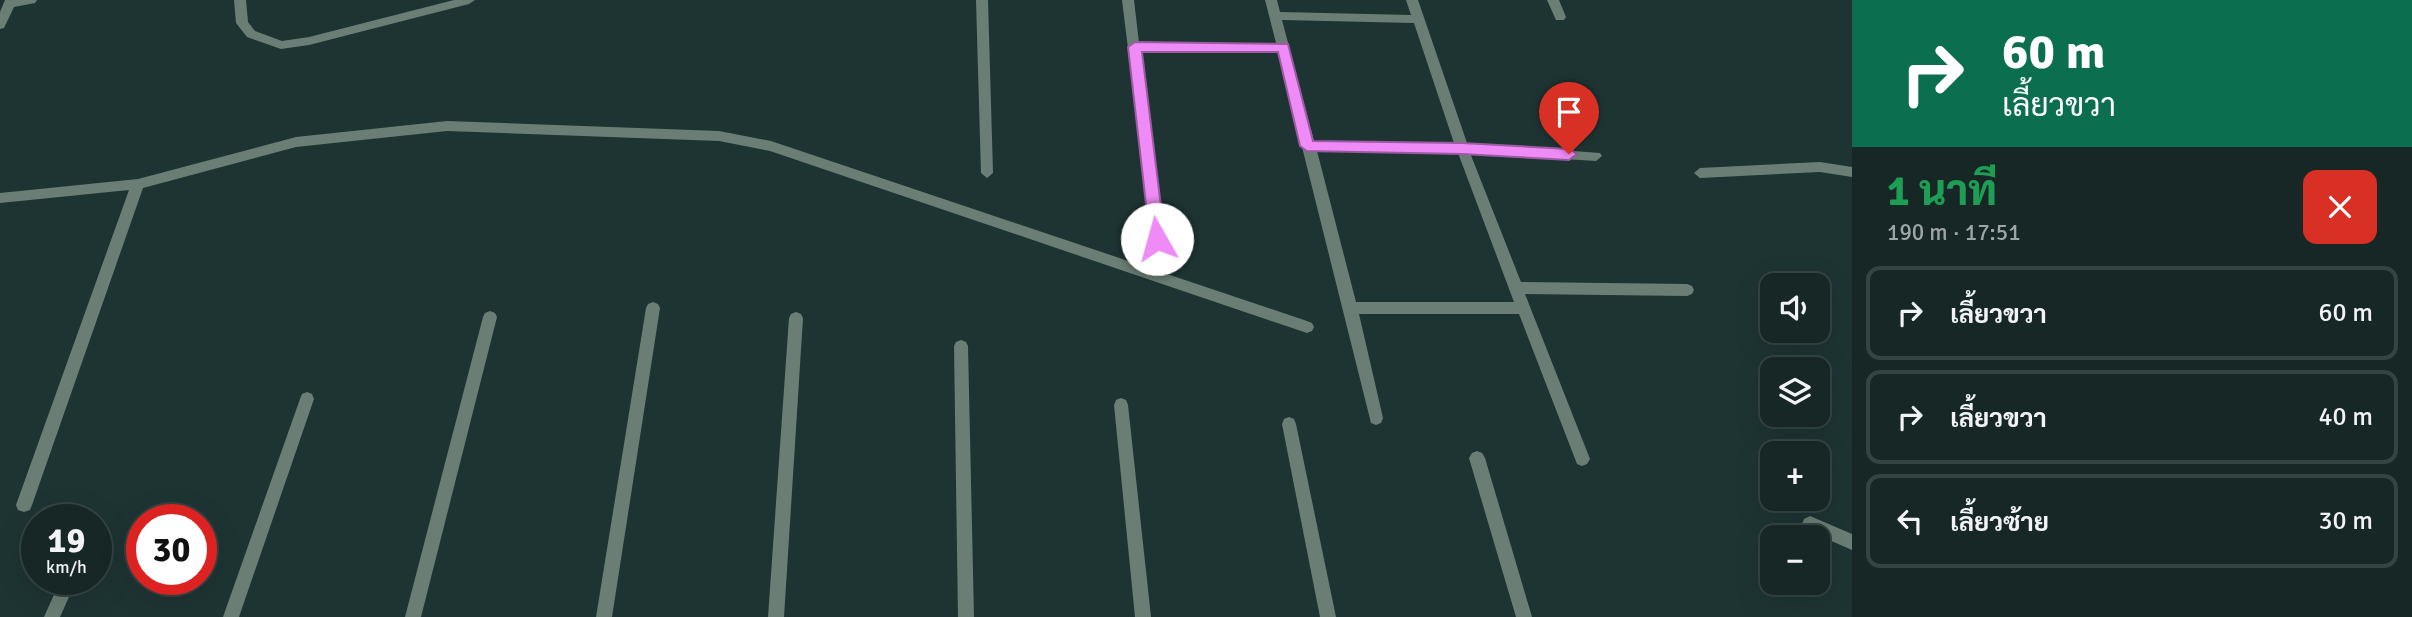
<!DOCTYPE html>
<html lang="th">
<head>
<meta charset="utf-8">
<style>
	:root { --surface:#162726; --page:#233332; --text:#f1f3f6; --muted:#9ea5a7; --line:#354443 }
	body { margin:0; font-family:Signika,Sarabun,sans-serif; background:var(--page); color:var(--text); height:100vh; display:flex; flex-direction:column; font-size:26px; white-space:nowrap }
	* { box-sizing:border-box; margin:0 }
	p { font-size:23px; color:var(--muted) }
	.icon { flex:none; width:38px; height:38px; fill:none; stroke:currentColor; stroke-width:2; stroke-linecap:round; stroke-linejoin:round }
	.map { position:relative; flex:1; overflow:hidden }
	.drawer { display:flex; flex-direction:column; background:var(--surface); width:560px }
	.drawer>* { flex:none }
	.guide { background:#0b6e4f; color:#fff; overflow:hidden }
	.fabs { position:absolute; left:1760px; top:273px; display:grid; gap:14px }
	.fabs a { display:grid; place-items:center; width:70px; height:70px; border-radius:14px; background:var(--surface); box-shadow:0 7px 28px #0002,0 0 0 2px var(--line); font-size:35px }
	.speed { position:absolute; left:21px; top:504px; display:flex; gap:14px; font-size:35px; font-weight:700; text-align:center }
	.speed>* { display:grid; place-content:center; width:91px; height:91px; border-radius:50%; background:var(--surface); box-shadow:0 7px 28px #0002,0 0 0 2px var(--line); line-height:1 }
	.speed small { font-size:18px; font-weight:400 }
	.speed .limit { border:10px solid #d22; background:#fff; color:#111 }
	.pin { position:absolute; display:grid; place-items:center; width:60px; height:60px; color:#fff; margin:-72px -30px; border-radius:50% 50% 50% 0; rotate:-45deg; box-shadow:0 0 7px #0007 }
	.pin .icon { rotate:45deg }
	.me { position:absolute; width:77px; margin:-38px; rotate:353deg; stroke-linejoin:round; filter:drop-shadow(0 0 5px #0008) }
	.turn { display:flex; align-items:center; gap:24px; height:147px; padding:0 35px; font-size:32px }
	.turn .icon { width:91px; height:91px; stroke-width:2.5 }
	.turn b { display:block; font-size:49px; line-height:60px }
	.round { display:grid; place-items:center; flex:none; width:74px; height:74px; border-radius:14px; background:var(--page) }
	.overview { display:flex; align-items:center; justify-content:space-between; height:119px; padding:0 35px }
	h1 { font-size:42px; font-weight:800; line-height:52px; color:#1e9e55 }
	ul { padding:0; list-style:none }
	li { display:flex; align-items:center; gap:21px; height:94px; margin:0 14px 10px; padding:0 21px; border:4px solid var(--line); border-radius:14px }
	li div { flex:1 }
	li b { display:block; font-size:26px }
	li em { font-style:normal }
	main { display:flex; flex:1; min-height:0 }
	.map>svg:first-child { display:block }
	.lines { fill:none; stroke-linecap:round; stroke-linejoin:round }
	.lane { fill:#6b7e75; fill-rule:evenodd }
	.street { fill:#6b7e75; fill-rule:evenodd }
	.route { fill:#ef8bf7; stroke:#9b5aa1; stroke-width:2 }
</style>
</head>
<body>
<main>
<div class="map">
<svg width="1852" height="617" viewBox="0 0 1852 617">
	<rect width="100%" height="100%" fill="#1e3433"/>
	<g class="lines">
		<path class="lane" d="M234,0h12l2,22 7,9 27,10 27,-4 145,-37h21l-6,4 -160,41 -28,4 -34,-12 -11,-14z"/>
		<g class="street">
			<path d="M5,0h32l-2,3 -21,4 -10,21 -4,1v-17z"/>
			<path d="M976,0h12l5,173 -6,5 -6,-5z"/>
			<path d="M1122,0h12l5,43h137l-11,-43h12l3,12 131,3 -5,-15h12l49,143 133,10 2,3 -6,5 -126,-8 51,129 166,2 5,2 2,4 -2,4 -5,2 -162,-2 65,165 -3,5 -5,2 -5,-2 -58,-150h-160l24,104 -2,5 -5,2 -5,-2 -93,-372h-138l24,188 -2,4h-10zM1282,20l132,3 40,120 -140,-2zM1317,151l141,2 56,149h-158z"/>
			<path d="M1547,0h12l7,17 -2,3h-8z"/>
			<path d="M447,121l272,10 52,10 536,180 5,2 2,4 -2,4 -5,2 -537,-182 -51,-10 -272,-10 -151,16 -153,41 -111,317 -2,5 -6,2 -6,-2 -2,-5 113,-315 -129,13v-10l138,-14 158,-42z"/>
			<path d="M1820,162l32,5v10l-32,-5 -120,6 -6,-5 6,-5z"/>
			<path d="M653,302l5,2 2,4 -48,309h-16l50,-309 2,-4z"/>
			<path d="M490,311l5,2 2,4 -76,300h-16l78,-300 2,-4z"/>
			<path d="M796,312l5,2 2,4 -19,299h-16l21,-299 2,-4z"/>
			<path d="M961,340l5,2 2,4 6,271h-16l-4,-271 2,-4z"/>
			<path d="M307,392l5,2 2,5 -75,218h-16l77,-218 2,-5z"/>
			<path d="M1121,398l5,2 2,5 23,212h-16l-21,-212 2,-5z"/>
			<path d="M1289,417l5,2 2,5 40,193h-16l-38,-193 2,-5z"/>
			<path d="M1477,451l5,2 3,5 47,159h-16l-47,-159 3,-5z"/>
			<path d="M1810,516l42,18v16l-48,-21 -2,-5 2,-5z"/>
			<path d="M61,579h16l-17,38h-16z"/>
		</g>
	</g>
	<path class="route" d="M1135,42l153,2 25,97 149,2 107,6 8,5 -8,6 -107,-6 -155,-3 -7,-5 -22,-94h-136l23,187 -8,6 -7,-6 -22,-192z"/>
</svg>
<div class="fabs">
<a><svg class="icon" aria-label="sound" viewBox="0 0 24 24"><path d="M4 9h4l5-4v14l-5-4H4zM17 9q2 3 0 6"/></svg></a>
<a><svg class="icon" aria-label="layers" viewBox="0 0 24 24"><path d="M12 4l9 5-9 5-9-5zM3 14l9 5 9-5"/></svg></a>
<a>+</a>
<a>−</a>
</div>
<div class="speed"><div>19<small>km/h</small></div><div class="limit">30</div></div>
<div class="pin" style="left:1569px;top:154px;background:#d93025"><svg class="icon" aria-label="arrive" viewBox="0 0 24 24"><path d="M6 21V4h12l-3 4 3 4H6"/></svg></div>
<svg class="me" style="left:1157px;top:239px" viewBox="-20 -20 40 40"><circle r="19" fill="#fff"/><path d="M0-13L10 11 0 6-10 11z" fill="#ef8bf7"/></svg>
</div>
<section class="drawer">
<div class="guide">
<div class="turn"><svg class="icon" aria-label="right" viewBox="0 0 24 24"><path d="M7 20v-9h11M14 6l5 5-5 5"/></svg><div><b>60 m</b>เลี้ยวขวา</div></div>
</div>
<div class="overview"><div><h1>1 นาที</h1><p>190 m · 17:51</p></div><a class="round" style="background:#d93025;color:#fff"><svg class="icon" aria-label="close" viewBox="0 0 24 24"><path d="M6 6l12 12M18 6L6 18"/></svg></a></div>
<ul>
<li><svg class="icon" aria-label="right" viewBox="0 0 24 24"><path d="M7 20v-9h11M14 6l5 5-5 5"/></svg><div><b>เลี้ยวขวา</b></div><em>60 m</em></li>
<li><svg class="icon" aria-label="right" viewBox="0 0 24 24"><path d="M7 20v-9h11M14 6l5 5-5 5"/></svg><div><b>เลี้ยวขวา</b></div><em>40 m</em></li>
<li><svg class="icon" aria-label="left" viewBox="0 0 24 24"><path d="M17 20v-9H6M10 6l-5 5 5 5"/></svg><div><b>เลี้ยวซ้าย</b></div><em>30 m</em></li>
</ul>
</section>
</main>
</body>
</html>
